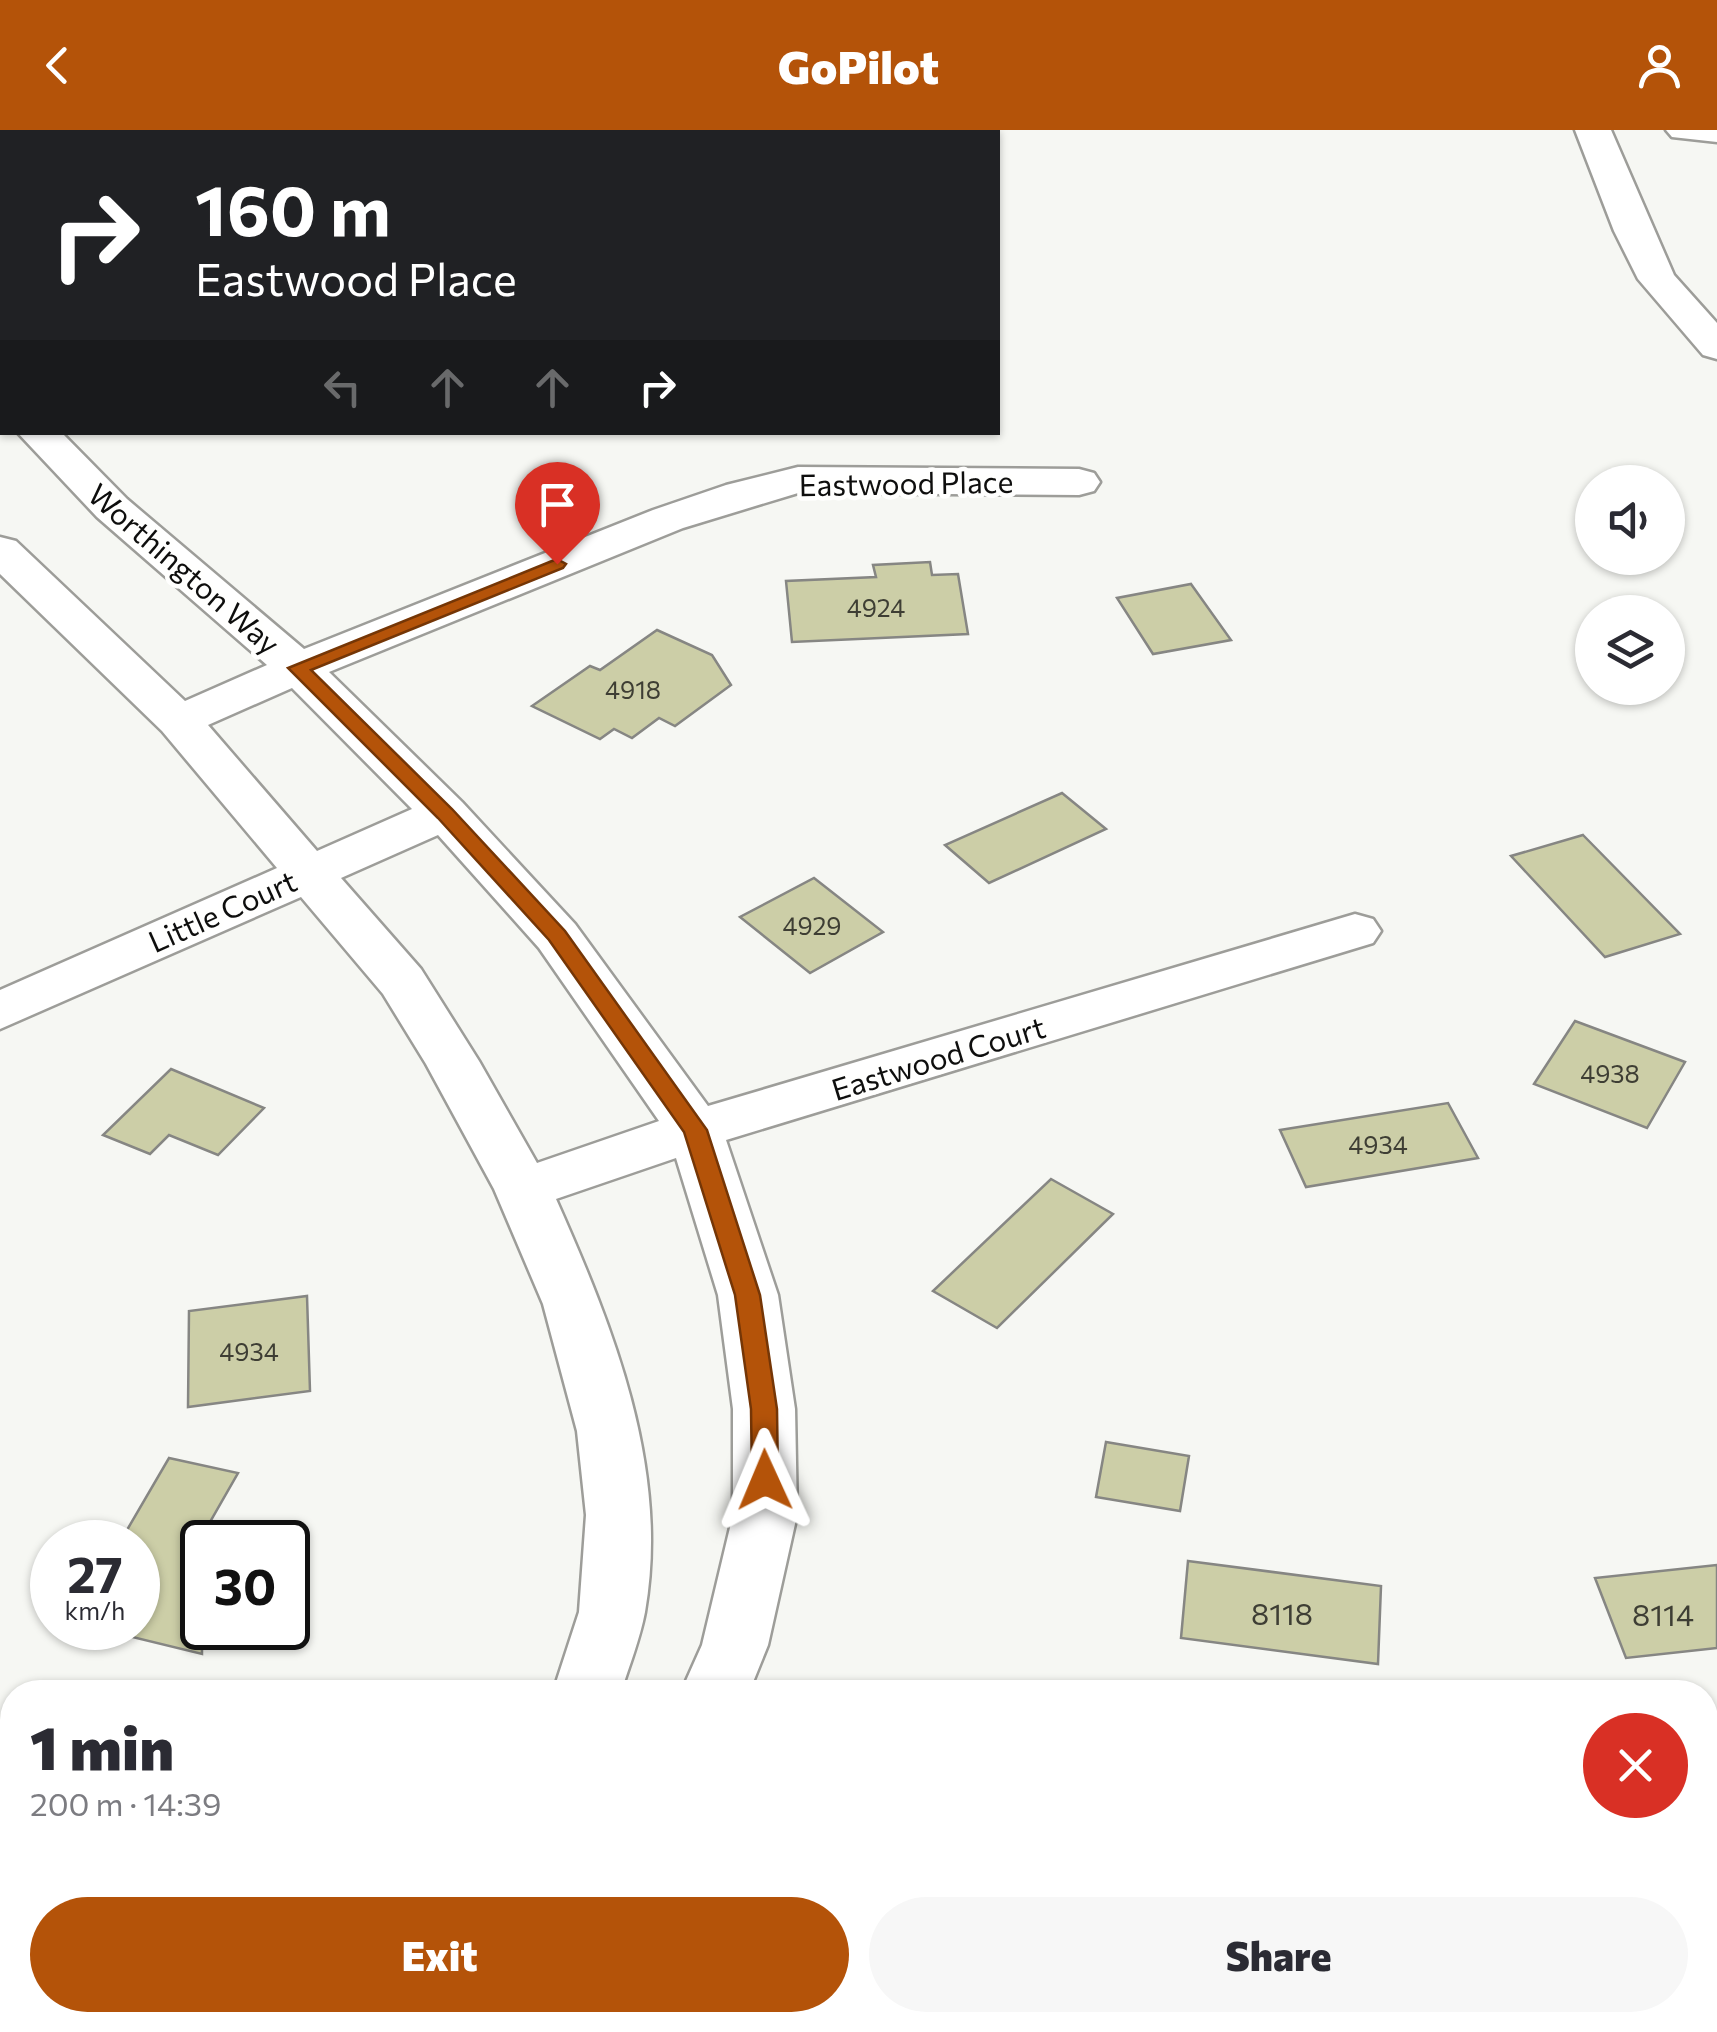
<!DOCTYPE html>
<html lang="en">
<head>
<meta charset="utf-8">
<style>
	:root { --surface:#fff; --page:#f7f7f7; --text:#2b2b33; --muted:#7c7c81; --accent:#b45309 }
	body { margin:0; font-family:Commissioner,sans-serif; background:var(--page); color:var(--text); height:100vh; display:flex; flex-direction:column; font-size:38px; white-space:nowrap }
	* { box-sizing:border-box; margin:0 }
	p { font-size:32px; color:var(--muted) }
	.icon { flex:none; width:55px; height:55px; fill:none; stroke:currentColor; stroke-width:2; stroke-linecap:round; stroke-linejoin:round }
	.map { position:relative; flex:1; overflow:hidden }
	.panel { position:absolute; left:0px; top:1550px; width:1718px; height:352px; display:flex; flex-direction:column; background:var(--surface); border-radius:40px 40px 0 0; box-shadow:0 2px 8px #0004 }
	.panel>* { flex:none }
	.hud { position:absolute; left:0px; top:0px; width:1000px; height:305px; box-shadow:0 2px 8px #0004; background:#202124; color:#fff; overflow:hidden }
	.controls { position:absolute; left:1575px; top:335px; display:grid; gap:20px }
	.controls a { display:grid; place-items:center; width:110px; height:110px; border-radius:50%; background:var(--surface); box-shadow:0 2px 8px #0004; font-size:50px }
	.speed { position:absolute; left:30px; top:1390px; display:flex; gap:20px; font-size:50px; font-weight:700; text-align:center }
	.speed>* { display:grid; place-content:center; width:130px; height:130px; border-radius:50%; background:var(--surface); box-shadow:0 2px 8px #0004; line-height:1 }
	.speed small { font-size:25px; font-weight:400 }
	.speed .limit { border:5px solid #111; border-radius:15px; background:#fff; color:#111 }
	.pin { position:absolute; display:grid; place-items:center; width:85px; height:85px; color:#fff; margin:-102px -42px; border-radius:50% 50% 50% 0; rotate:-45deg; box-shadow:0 0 10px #0007 }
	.pin .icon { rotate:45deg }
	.me { position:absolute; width:110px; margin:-55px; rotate:359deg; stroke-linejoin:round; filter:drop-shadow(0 0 8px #0008) }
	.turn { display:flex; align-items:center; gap:35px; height:210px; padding:0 30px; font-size:45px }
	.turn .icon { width:130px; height:130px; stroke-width:2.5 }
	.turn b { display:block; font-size:70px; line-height:85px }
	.lanes { display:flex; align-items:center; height:95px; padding:0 30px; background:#0003; justify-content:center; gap:50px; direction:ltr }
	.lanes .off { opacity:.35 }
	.round { display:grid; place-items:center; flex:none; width:105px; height:105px; border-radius:52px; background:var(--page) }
	.summary { display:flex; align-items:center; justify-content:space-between; height:170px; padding:0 30px }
	h1 { font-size:60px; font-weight:800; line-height:75px }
	.action { display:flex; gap:20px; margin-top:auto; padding:20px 30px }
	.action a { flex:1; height:115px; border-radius:60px; background:var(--accent); color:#fff; font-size:40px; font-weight:800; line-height:115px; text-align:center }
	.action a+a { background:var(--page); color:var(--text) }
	header { display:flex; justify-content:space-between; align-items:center; height:130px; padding:0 30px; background:var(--accent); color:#fff; font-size:45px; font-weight:800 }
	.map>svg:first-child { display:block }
	.building { fill:#cccea7; stroke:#868683; stroke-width:2.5 }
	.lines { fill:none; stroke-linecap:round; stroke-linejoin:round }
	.minor-casing { stroke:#9d9d99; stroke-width:5 }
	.minor { fill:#fff; fill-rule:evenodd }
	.route { fill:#b45309; stroke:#753606; stroke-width:2.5 }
	.labels { text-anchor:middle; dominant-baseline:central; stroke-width:9; stroke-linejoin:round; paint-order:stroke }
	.number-label { font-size:25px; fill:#3e3e34 }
	.street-label { font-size:30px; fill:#0e0e0d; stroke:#fffffe }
	.near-number-label { font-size:30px; fill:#3e3e34 }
</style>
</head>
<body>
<header><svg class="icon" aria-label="back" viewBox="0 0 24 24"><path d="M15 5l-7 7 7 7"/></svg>GoPilot<svg class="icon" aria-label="person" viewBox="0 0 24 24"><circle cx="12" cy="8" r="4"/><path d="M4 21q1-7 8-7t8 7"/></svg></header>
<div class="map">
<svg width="1717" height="1902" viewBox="0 0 1717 1902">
	<rect width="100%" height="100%" fill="#f6f7f3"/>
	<g class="building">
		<path d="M930,432l2,13 26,-1 10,60 -176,8 -6,-61 90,-4 -3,-12z"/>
		<path d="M1191,454l40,56 -78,14 -36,-56z"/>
		<path d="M657,500l55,25 19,30 -56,41 -16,-8 -27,20 -18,-9 -14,10 -68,-33 58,-40 10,4z"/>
		<path d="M1062,663l44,36 -117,54 -44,-38z"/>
		<path d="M1583,705l97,99 -75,23 -94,-101z"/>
		<path d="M814,748l69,54 -73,41 -70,-56z"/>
		<path d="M1575,891l110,41 -38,66 -113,-44z"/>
		<path d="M171,939l93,39 -46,47 -49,-20 -19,19 -47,-19z"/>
		<path d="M1448,973l30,55 -172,29 -26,-57z"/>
		<path d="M1051,1049l62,35 -116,114 -64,-37z"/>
		<path d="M307,1166l3,95 -122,16 1,-96z"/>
		<path d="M1106,1312l83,14 -9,55 -84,-14z"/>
		<path d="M169,1328l69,15 -36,63v118l-78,-19 4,-7h10v-86h-18z"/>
		<path d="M1188,1431l193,25 -3,78 -197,-26z"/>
		<path d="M1717,1435v83l-91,10 -31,-80z"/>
	</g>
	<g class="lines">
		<defs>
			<g id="minor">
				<path d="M1575,0h36l63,145 43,48v36l-14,-4 -65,-76 -24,-48z"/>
				<path d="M1666,0h51v12l-45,-5z"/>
				<rect x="0" y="249" width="2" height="27"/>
				<path d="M17,302h44l66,67 177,150 349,-139 73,-25 72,-18 281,2 15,4 6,9 -6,9 -15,4 -281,-2 -115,35 -354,144 133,130 113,122 133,182 647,-192 18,5 8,12 -8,12 -647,197 52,155 17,114 2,106 -29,130 -19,47h-68l21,-47 31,-130v-106l-15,-114 -42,-137 -120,41c57,128 114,270 89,413 -5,27 -16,54 -24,80h-68l26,-80 7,-97 -9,-84 -34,-127 -49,-115 -68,-125 -43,-70 -82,-97 -301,132v-39l277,-122 -115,-137 -162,-157v-37l16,4 169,160 82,-36 -170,-148zM292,558l120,121 -95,42 -109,-126zM438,705l101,113 120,173 -122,42 -58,-102 -58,-92 -80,-91z"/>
				<path d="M1717,1717v64l-12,3v-66z"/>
				<path d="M401,1890h74l-4,12h-74z"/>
				<path d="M523,1890h74l-4,12h-74z"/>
			</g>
		</defs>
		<use href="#minor" class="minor-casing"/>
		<use href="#minor" class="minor"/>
	</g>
	<path class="route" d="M557,429l9,5 -3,4 -252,102 141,139 113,122 142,199 53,165 17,114 1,71 -4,7 -9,3 -10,-3 -3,-7 -1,-71 -16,-114 -51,-163 -135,-192 -111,-122 -150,-150z"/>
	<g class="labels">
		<g class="number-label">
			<text x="876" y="477">4924</text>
			<text x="633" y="559">4918</text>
			<text x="812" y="795">4929</text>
			<text x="1610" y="943">4938</text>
			<text x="1378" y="1014">4934</text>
			<text x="249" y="1221">4934</text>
		</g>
		<g class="street-label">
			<text transform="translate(906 352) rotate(-1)">Eastwood Place</text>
			<text transform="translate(185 438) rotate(41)">Worthington Way</text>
			<text transform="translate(222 780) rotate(-24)">Little Court</text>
			<text transform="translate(938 927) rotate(-17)">Eastwood Court</text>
		</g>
		<g class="near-number-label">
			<text x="1282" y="1482">8118</text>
			<text x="1663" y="1483">8114</text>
		</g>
	</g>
</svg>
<div class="controls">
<a><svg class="icon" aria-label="sound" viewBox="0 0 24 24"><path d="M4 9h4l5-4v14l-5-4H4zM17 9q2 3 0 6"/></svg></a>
<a><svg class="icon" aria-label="layers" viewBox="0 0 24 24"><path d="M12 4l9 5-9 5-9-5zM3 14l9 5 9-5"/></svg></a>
</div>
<div class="speed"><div>27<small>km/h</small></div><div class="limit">30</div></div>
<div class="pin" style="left:557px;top:434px;background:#d93025"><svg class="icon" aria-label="arrive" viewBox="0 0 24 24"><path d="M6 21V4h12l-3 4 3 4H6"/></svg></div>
<svg class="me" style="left:765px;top:1350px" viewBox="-20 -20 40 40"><path d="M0-17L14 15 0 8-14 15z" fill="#b45309" stroke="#fff" stroke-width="4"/></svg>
<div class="hud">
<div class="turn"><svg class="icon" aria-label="right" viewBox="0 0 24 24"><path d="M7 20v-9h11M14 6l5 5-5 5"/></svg><div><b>160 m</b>Eastwood Place</div></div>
<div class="lanes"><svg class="icon off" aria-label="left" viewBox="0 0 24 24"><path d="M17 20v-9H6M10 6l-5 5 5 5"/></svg><svg class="icon off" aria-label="ahead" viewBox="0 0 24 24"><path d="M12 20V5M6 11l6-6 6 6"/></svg><svg class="icon off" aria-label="ahead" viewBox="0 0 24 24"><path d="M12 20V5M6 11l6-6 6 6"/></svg><svg class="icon" aria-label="right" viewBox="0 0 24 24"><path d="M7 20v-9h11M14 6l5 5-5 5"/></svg></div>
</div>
<section class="panel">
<div class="summary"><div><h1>1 min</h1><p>200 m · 14:39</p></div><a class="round" style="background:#d93025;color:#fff"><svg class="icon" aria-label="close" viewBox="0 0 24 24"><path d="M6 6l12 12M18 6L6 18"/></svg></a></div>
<div class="action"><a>Exit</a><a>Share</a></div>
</section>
</div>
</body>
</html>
